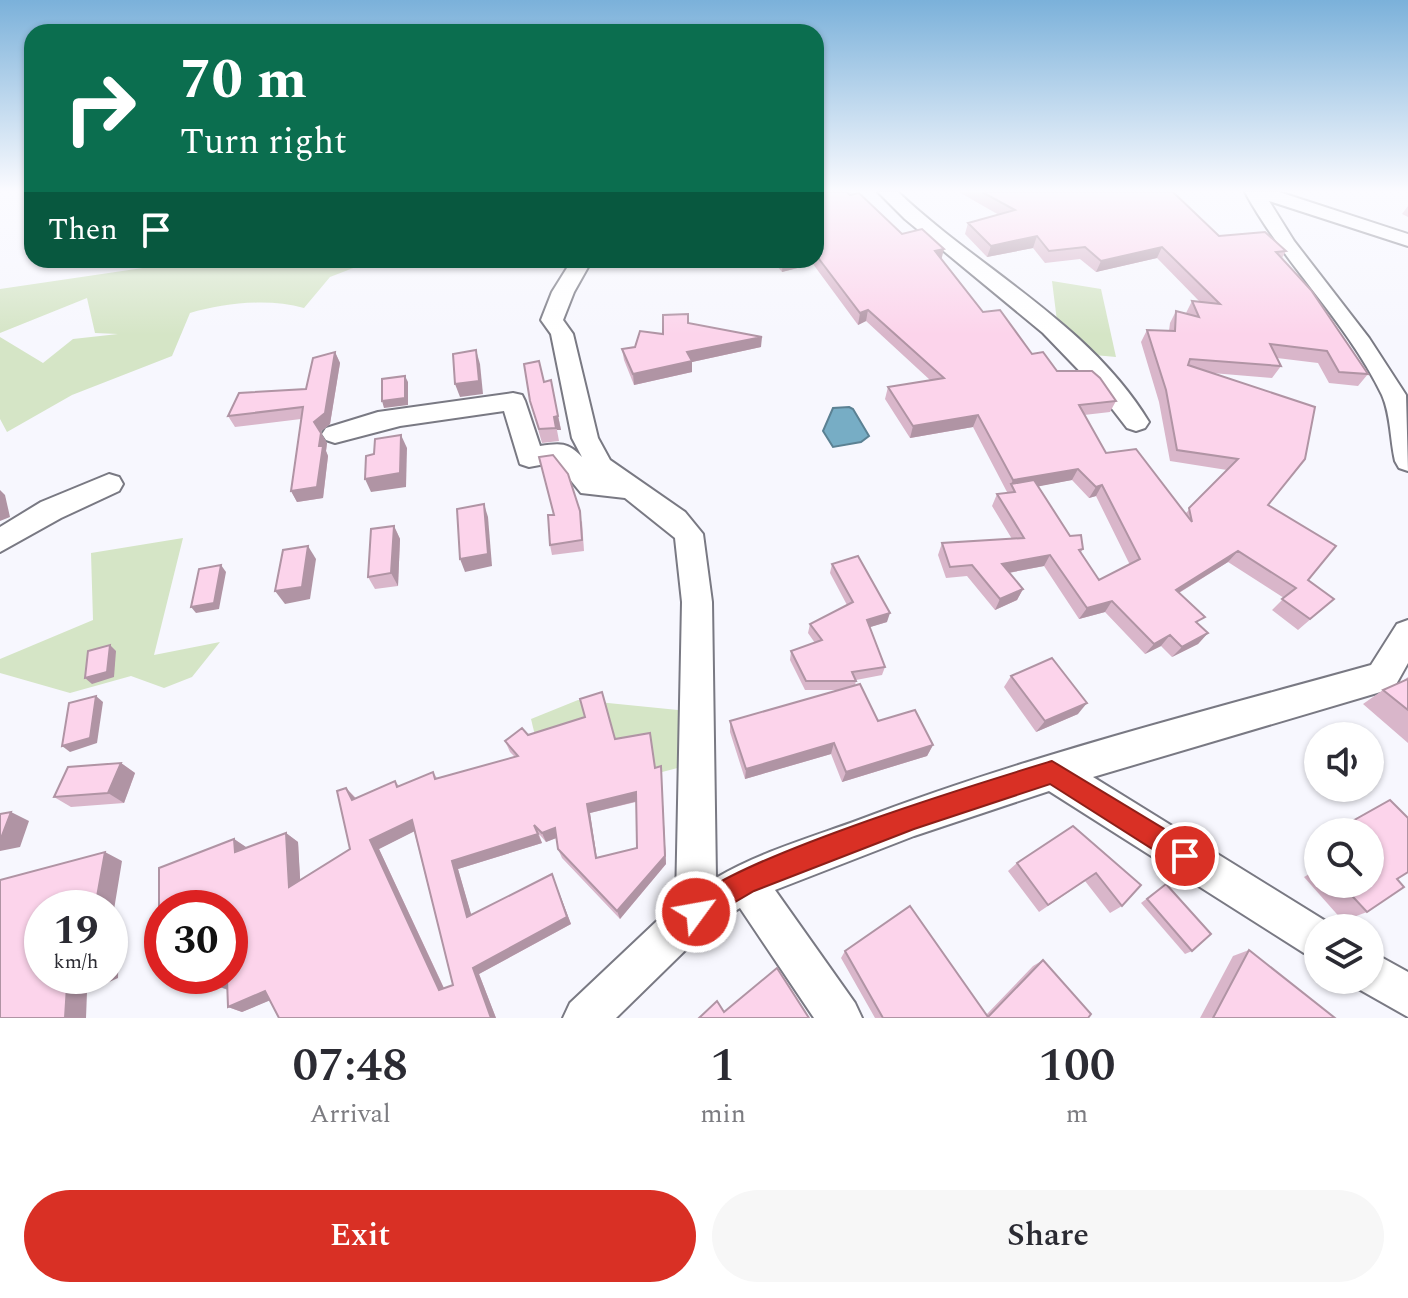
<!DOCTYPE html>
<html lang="en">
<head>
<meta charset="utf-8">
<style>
	:root { --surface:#fff; --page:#f7f7f7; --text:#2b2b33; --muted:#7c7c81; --accent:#d93025 }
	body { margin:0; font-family:Spectral,serif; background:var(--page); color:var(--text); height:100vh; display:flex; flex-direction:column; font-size:30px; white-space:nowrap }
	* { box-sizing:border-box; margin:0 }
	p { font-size:26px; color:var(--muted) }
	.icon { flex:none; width:44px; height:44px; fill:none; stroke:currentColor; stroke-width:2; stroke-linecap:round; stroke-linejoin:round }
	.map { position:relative; height:1018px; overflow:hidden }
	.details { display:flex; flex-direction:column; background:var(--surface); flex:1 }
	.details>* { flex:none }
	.banner { position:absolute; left:24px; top:24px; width:800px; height:244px; border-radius:24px; box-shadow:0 2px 6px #0004; background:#0b6e4f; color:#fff; overflow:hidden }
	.fabs { position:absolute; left:1304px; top:722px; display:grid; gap:16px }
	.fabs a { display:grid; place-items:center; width:80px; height:80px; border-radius:50%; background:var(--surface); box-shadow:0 2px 6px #0004; font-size:40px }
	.speed { position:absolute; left:24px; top:890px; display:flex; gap:16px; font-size:40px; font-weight:700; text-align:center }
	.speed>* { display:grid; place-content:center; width:104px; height:104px; border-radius:50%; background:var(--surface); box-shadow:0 2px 6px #0004; line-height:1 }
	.speed small { font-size:20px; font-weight:400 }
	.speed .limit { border:12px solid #d22; background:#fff; color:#111 }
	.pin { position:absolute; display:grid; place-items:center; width:68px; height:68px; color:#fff; margin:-34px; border:4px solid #fff; border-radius:50%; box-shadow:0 2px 8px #0007 }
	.me { position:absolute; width:88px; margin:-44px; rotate:58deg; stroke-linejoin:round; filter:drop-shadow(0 0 6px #0008) }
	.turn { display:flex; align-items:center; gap:28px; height:168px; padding:0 24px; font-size:36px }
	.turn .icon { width:104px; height:104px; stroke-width:2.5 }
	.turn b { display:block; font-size:56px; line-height:68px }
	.then { display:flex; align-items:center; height:76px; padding:0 24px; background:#0003; gap:16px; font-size:30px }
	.eta { display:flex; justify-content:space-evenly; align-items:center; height:136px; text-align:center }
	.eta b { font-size:48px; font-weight:600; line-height:56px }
	.primary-button { display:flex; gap:16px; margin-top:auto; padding:16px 24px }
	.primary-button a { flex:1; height:92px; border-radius:48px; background:var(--accent); color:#fff; font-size:32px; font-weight:600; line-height:92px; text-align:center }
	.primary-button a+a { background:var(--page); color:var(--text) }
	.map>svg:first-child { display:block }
	.green { fill:#d5e5c6 }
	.water { fill:#77adc5; stroke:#5b8193; stroke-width:2 }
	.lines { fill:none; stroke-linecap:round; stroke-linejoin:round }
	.minor-casing { stroke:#797983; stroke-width:4 }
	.minor { fill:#fff; fill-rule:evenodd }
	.wall { fill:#d9b6ca; fill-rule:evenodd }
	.shaded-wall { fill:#b094a4 }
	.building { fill:#fcd4eb; stroke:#b094a4; stroke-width:2; fill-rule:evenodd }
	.route { fill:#d93025; stroke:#8d1f18; stroke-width:2 }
</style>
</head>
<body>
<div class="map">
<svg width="1408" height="1018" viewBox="0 0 1408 1018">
	<rect width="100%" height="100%" fill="#f7f7fe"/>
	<g class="green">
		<path d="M197,260h177l-44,17 -26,31c-35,-10 -80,-5 -114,5l-18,43 -100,39 -65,37 -7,-13v-82l43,26 30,-24 45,-5 -23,-1 -8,-35 -87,35v-44z"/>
		<path d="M1052,281l49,8 15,68 -33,-3 -25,-25z"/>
		<path d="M183,538l-29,117 66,-13 -28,35 -28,11 -33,-12 -61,17 -70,-20v-14l93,-39 -2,-67z"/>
		<path d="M578,700l110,11 1,54 -138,36 -20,-82z"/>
	</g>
	<path class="water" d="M849,407l4,2 16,27 -8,6 -28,5 -10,-16 10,-23z"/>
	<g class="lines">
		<defs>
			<g id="minor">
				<path d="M878,192h20c81,77 192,132 251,230l-4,6 -9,3 -9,-3 -31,-40 -53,-55 -138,-114z"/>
				<path d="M1245,192h34l129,42v12l-139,-45 25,40 75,97 37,57 2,76 -9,-3 -4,-7c-5,-21 -4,-46 -13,-66 -35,-73 -98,-131 -137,-203z"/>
				<path d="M572,260h20l-18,32 -11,28 10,14 25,104 12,22 75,52 18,22 9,68 4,276c42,-25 93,-40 140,-57 167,-64 342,-108 515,-156l26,-41 11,-4v43l-14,25 -301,89 239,148 2,3h-16v31l-14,-6 -255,-162 -135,45 -139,54 80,113 7,15h-48l-74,-110 -30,18 -94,92h-53l7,-15 106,-100 6,-301 -7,-64 -50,-40 -44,-5 -25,-31 -27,5 -9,-3 -16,-53 -104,15 -65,17 -9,-3 -4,-6 4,-6 52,-16 135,-19 9,2 3,6 15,45c20,-3 28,-4 42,11l-10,-19 -21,-104 -10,-14 11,-28z"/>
				<path d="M109,474l10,3 4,7 -4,7 -58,27 -61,34v-25l41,-25z"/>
				<path d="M1370,951l38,21v45l-53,-30 -3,-7h18z"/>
			</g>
		</defs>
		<use href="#minor" class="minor-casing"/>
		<use href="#minor" class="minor"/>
	</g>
	<g class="wall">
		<path d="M816,192l86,42 39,25 42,53 49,42 25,17 59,30 -6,11 -26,3 22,38 80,60 41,-43 -57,-9 -11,-59 -18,-60 6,-12 22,1 1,-8 6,-12 10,2 6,-12 8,1 -43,-44 -61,14 -16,-13 -35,4 -12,-15 -46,9 -22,-23 3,-11 31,-8 -40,-23h214l46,44 67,15 -4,7 86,116 -10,12 -29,-3 -11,-20 -41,-5 4,8 -9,12 -60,-5 56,132 40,75 26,19 -36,31 -26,-20 12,-12 -56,-36 -49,31 19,31 10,9 -10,11 -26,13 -11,-11 -16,8 -40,-42 -26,7 -35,-53 -35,7 14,16 -6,11 -22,10 -28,-34 -21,2 -8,-23 4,-12 70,-4 -20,-33 5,-12 10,-1v-1l-34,-65 -63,11 -25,-39 3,-12 42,-7 -64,-59 -8,4 -45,-61 -31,8 -10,-12h44zM1072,480l17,18 7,-2 34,69 -31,15 -18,-28 2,-3 -13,-13 -32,-50z"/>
		<path d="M1408,206v11l-6,-3z"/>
		<path d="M688,323l73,24 -69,15v10l-58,13 -10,-25 -2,-11 13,-2z"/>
		<path d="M335,352l5,11 -10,61 -10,8 7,11 -1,8 2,5 -5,42 -26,4 -6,-11 10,-72 -66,8 -7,-11 78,-27z"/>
		<path d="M551,380l10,50h-4l2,11 -17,2 -12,-42 14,-19z"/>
		<path d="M582,521l2,30 -32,4 -2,-10z"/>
		<path d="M394,526l6,13 -2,47 -23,3 -7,-12z"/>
		<path d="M832,564l55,58 -17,5 15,40 -3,8 -26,5 -1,6 23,35 55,24 -6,11 -85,26 -11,-28 -86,25 -15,-47v-11l111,-31h-36l-15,-30 1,-9 24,-8 -7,-10 2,-9 37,-19 -17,-32z"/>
		<path d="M1011,676l67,38 -42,18 -32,-45z"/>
		<path d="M1408,677v66l-45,-39 20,-14 18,-8z"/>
		<path d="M602,692l13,47 35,-6 5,35 6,-2 5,98 -46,55 -58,-61 -4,-9 -2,-11 -10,4 -7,-8 3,9 -84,26 13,46 81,-41 19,50 -92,50 17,44h-217l-9,-18 -28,12 -14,-5v-17l-14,-5 -1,-9h17v-68h-68v60l-3,-2v-98l75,-29 13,9 39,-15 12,9 2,38 50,-31 -13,-58 9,-3 10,10 39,-17 4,5 34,-14 4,6 78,-21 -5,-5 -5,-11 17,-13 6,7 57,-18 -5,-18zM636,802l1,46 -40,10 -7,-45zM414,831l39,154 -9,3 -65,-139z"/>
		<path d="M121,763l14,10 -11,30 -53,4 -17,-10z"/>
		<path d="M1390,800l7,79 -30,33 -24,9 -39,-44 14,-8v15h52v-52h-38z"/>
		<path d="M1073,826l49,80 -12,7 -25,-32 -46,31 -31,-41 9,-8z"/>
		<path d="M1318,840v13l-9,-8z"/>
		<path d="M1166,884l26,67 -7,3 -44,-51z"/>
		<path d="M1249,950l86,68h-135l33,-62z"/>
		<path d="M845,951l141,64 47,-49 10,-6 45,58h-213l-34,-60z"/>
	</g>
	<g class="shaded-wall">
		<path d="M1037,236l-4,12 -46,9 4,-11z"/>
		<path d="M1162,247l-5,11 -61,14 5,-11z"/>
		<path d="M944,249l-3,12 -6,-10z"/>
		<path d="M783,260h31l-1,4 -31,8z"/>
		<path d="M868,310l-2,11 -8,4 2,-12z"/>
		<path d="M762,337l-1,10 -69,15v10l-58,13 -1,-11 54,-22z"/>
		<path d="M476,350l4,14 3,30 -23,3 -5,-13z"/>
		<path d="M335,352l5,11 -10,61 -10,8 -6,-10z"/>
		<path d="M405,376l3,6v23l-24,3 -2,-7z"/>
		<path d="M978,415l-5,12 -63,11 3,-12z"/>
		<path d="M558,416l3,14h-4l-3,-13z"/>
		<path d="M321,433l6,10 -1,8 2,5 -5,42 -26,4 -6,-11 28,-45z"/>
		<path d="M401,435l6,13 -1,39 -35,5 -6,-13z"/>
		<path d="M1078,469l-6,11 -57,11 -4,-7 2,-4z"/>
		<path d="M1102,485l-6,11 -7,2 7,-11z"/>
		<path d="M0,490l5,5 5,22 -10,4z"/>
		<path d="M484,504l4,13 4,49 -27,6 -5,-13z"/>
		<path d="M394,526l6,13 -2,47 -7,-13z"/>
		<path d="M308,546l8,13 -6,40 -25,5 -10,-13z"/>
		<path d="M1238,551l-10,11 -61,38 9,-10z"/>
		<path d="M1050,555l-6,11 -47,9 5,-11z"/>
		<path d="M221,565l5,7 -7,37 -23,4 -5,-6z"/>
		<path d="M1023,589l-6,11 -22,10 5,-11z"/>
		<path d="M1112,601l-7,11 -26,7 8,-11z"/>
		<path d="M890,613l-3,9 -23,7 3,-9z"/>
		<path d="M1208,633l-10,11 -26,13 10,-10z"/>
		<path d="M1170,635l-9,11 -16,8 9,-10z"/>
		<path d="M110,645l6,6 -2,26 -22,7 -7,-6z"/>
		<path d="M96,696l7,6 -6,41 -27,9 -8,-6z"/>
		<path d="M1087,703l-9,11 -42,18 9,-11z"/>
		<path d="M834,743l-3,11 -86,25 1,-10z"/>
		<path d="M933,745l-6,11 -85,26 4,-10z"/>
		<path d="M121,763l14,10 -11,30 -16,-10z"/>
		<path d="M661,766l5,98 -46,55 -3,-8z"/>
		<path d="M346,788l9,10 6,12 -9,-10z"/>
		<path d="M636,792l2,9 -48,12 8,53 -2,-8 -9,-54z"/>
		<path d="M11,812l18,9 -9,26 -20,4v-12z"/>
		<path d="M412,820l7,9 -40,20 68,146 -8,-5 -69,-150z"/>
		<path d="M534,825l8,18 -84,26 16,55 -7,-7 -15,-56z"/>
		<path d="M555,828l4,9 -13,5 -4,-9z"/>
		<path d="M286,833l12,9 3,52 -12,-7z"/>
		<path d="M234,839l12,8 -11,5z"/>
		<path d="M105,852l17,9 -12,73v-26h-15z"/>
		<path d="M552,874l19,50 -92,50 17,44h-5l-18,-50z"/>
		<path d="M110,938l9,4 -1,36 -31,14 -1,26h-21l2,-32 22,-10h21z"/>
		<path d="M227,979l2,11 -15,-5z"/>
		<path d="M265,991l13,6 -36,15 -14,-5z"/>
	</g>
	<g class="building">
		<path d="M816,192h31l3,3 9,-2 43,41 20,-5 22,20 -9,2 48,61 17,-2 32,44 11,-2 14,19h35l8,7 16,23 -37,4 27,48 30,-4 56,73 -3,-14 49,-49 -61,-9 -11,-60 -19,-60 28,1 1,-20 23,6 -7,-16 28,3 -58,-57 -61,14 -16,-14 -36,4 -12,-15 -46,10 -23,-23 47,-13 -33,-18h191l46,44 46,-4 21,19 -10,1 35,38 57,84 -29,-2 -12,-21 -57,-7 11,22 -91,-7 -2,6 127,42 -10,52 -37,46 68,41 -28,34 26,19 -24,20 -28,-20 14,-11 -58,-37 -62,39 29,27 -9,5 12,11 -26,14 -12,-12 -16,9 -42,-43 -25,7 -37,-53 -48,9 21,25 -23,10 -28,-34 -22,2 -8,-24 82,-5 -27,-44 18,-2 -4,-8 23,-4 36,56 11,-1 2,14 -4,1 20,30 41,-21 -38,-74 -6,2 -18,-18 -65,11 -35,-65 -65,11 -25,-39 56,-9 -76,-68 -8,3 -44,-58z"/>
		<path d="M688,314v9l74,14 -75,15 5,9 -59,13 -11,-25 13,-2 5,-16 23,3v-19z"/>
		<path d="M476,350l3,31 -24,3 -2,-30z"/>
		<path d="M335,352l-10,61 -11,9 7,11 -2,13h4l-6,41 -26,4 12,-84 -75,9 11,-23 67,-4 7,-31z"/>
		<path d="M539,361l5,21 7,-2 7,36 -4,1 2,11 -17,1 -9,-28 -6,-37z"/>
		<path d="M405,376v22l-23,3v-22z"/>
		<path d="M401,435l-1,38 -35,6 1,-23 8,-2 1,-15z"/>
		<path d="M553,455l15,19 12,37 2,29 -32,5 -2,-30h6l-15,-58z"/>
		<path d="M484,504l4,50 -28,5 -3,-50z"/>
		<path d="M394,526l-3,47 -23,4 3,-48z"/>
		<path d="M308,546l-6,41 -27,4 8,-41z"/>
		<path d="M858,556l32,57 -23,7 18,47 -33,5 4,9h-50l-15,-30 31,-11 -12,-16 43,-22 -21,-38z"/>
		<path d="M221,565l-7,38 -23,4 8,-38z"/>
		<path d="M110,645l-3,27 -22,6 3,-27z"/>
		<path d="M1052,658l35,45 -42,18 -34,-45z"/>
		<path d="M1408,679v31l-25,-20z"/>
		<path d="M860,684l18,37 37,-11 18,35 -87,27 -12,-29 -88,26 -16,-48z"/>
		<path d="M602,692l13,47 35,-6 5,35 6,-2 4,90 -48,55 -59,-62 -3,-21 -13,5 -8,-8 4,9 -86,27 15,56 85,-43 15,43 -94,51 18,50h-212l-14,-27 -37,16 -1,-28 -13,6 -1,-9h17v-68h-68v57l-3,1v-98l75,-29 1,13 51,-19 3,54 61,-38 -13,-58 9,-3 6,12 43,-19 2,6 36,-15 2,7 83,-23 -13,-15 17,-13 6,7 57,-18 -5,-18zM636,792l1,56 -41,10 -9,-54zM412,820l41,165 -14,5 -69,-150z"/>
		<path d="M96,696l-6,42 -28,8 7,-43z"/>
		<path d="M121,763l-13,30 -54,4 14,-30z"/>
		<path d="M1390,800l18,18v54l-11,7 7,8 -37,25 -26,-28h29v-52h-37z"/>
		<path d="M11,812l-10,26 -1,1v-25z"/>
		<path d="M1073,826l68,59 -19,21 -26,-33 -48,32 -31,-42z"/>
		<path d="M105,852l-10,56h-53v68h47l-22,10 -2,32h-65v-138z"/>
		<path d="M1166,884l45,50 -19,17 -45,-52z"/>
		<path d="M910,906l78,111 55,-57 48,54 -3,4h-205l-38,-67z"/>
		<path d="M1249,950l86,68h-122z"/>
		<path d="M777,968l32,50h-110l18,-17 7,11z"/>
	</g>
	<linearGradient id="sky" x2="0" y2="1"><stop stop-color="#7bb1da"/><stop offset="0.57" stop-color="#fbfbff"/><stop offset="1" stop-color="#fbfbff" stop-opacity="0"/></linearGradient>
	<rect width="1408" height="335" fill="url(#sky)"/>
	<path class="route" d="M1052,761l142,86 3,9 -3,8 -9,4 -9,-4 -126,-80 -136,45 -160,62 -58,34 -9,-4 -4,-9c18,-45 310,-133 369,-151z"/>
</svg>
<div class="fabs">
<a><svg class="icon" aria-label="sound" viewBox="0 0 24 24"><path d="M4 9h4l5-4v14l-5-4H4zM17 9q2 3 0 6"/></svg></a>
<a><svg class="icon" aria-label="search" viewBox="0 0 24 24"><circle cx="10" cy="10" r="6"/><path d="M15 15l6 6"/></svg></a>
<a><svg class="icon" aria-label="layers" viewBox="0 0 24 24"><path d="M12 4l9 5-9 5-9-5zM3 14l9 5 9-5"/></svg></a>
</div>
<div class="speed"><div>19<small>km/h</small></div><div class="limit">30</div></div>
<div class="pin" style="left:1185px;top:856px;background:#d93025"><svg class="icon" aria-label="arrive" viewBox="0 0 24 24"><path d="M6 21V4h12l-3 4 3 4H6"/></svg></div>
<svg class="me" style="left:696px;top:912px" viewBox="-20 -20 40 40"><circle r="17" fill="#d93025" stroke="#fff" stroke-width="3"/><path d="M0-11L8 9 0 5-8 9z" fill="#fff"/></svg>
<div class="banner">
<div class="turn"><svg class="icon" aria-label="right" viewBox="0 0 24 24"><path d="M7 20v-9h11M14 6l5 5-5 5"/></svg><div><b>70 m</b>Turn right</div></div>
<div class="then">Then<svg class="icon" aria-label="arrive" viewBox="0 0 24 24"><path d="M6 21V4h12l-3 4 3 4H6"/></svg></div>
</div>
</div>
<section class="details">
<div class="eta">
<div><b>07:48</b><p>Arrival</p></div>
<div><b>1</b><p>min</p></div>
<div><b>100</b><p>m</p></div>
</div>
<div class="primary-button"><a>Exit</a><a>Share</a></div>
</section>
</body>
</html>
